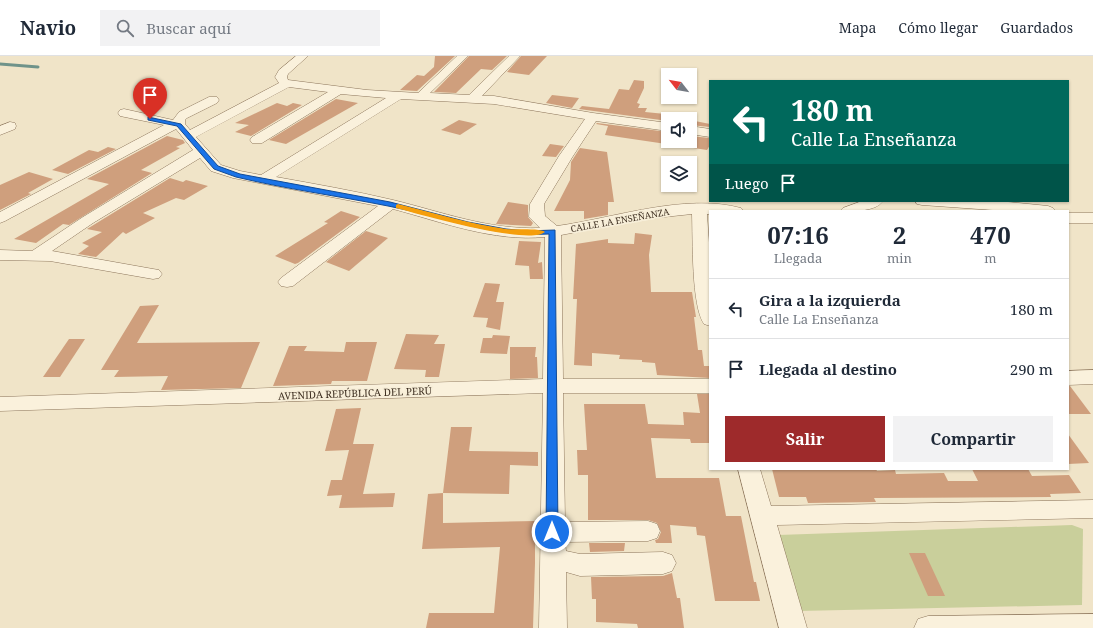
<!DOCTYPE html>
<html lang="es">
<head>
<meta charset="utf-8">
<style>
	:root { --surface:#fff; --page:#f2f2f3; --text:#1f2937; --muted:#747a83; --line:#e0e1e3; --accent:#9e2a2b }
	body { margin:0; font-family:"Noto Serif",serif; background:var(--page); color:var(--text); height:100vh; display:flex; flex-direction:column; font-size:15px; white-space:nowrap }
	* { box-sizing:border-box; margin:0 }
	p { font-size:13px; color:var(--muted) }
	.icon { flex:none; width:22px; height:22px; fill:none; stroke:currentColor; stroke-width:2; stroke-linecap:round; stroke-linejoin:round }
	.map { position:relative; flex:1; overflow:hidden }
	.sheet { position:absolute; left:709px; top:154px; width:360px; height:260px; display:flex; flex-direction:column; background:var(--surface); border-radius:0px; box-shadow:0 1px 3px #0004 }
	.sheet>* { flex:none }
	.banner { position:absolute; left:709px; top:24px; width:360px; height:122px; border-radius:0px; box-shadow:0 1px 3px #0004; background:#00695c; color:#fff; overflow:hidden }
	.needle { width:26px; rotate:301deg }
	.controls { position:absolute; left:661px; top:12px; display:grid; gap:8px }
	.controls a { display:grid; place-items:center; width:36px; height:36px; border-radius:0px; background:var(--surface); box-shadow:0 1px 3px #0004; font-size:20px }
	.pin { position:absolute; display:grid; place-items:center; width:34px; height:34px; color:#fff; margin:-41px -17px; border-radius:50% 50% 50% 0; rotate:-45deg; box-shadow:0 0 4px #0007 }
	.pin .icon { rotate:45deg }
	.me { position:absolute; width:44px; margin:-22px; rotate:0deg; stroke-linejoin:round; filter:drop-shadow(0 0 3px #0008) }
	.turn { display:flex; align-items:center; gap:14px; height:84px; padding:0 16px; font-size:18px }
	.turn .icon { width:52px; height:52px; stroke-width:2.5 }
	.turn b { display:block; font-size:28px; line-height:34px }
	.then { display:flex; align-items:center; height:38px; padding:0 16px; background:#0003; gap:8px; font-size:15px }
	.eta { display:flex; justify-content:space-evenly; align-items:center; height:68px; text-align:center }
	.eta b { font-size:24px; font-weight:700; line-height:28px }
	.primary-button { display:flex; gap:8px; margin-top:auto; padding:8px 16px }
	.primary-button a { flex:1; height:46px; border-radius:0px; background:var(--accent); color:#fff; font-size:16px; font-weight:700; line-height:46px; text-align:center }
	.primary-button a+a { background:var(--page); color:var(--text) }
	ul { padding:0; list-style:none }
	li { display:flex; align-items:center; gap:12px; height:60px; padding:0 16px; border-top:1px solid var(--line) }
	li div { flex:1 }
	li b { display:block; font-size:15px }
	li em { font-style:normal }
	header { display:flex; align-items:center; gap:24px; box-sizing:border-box; height:56px; padding:0 20px; background:var(--surface); border-bottom:1px solid var(--line) }
	header strong { font-size:19px }
	nav { display:flex; gap:22px; margin-inline-start:auto; font-size:14px }
	.search { width:280px; height:36px; background:var(--page); display:flex; align-items:center; gap:10px; box-sizing:border-box; padding:0 14px; border-radius:0px; color:var(--muted); font-size:15px }
	.map>svg:first-child { display:block }
	.green { fill:#c9cf9b }
	.lines { fill:none; stroke-linecap:round; stroke-linejoin:round }
	.stream { stroke:#6f938a; stroke-width:3 }
	.building { fill:#cf9f7d }
	.minor-casing { stroke:#8d765c; stroke-width:1 }
	.minor { fill:#faf1dc; fill-rule:evenodd }
	.route { fill:#1a73e8; stroke:#114b97 }
	.slow { fill:#f59e0b }
	.labels { text-anchor:middle; dominant-baseline:central; stroke-width:3.5; stroke-linejoin:round; paint-order:stroke }
	.far-street-label { font-size:9px; fill:#3d2e20; stroke:#f7eed8 }
	.street-label { font-size:10px; fill:#3d2e20; stroke:#f7eed8 }
</style>
</head>
<body>
<header>
<strong>Navio</strong>
<div class="search"><svg class="icon" aria-label="search" viewBox="0 0 24 24"><circle cx="10" cy="10" r="6"/><path d="M15 15l6 6"/></svg>Buscar aquí</div>
<nav><a>Mapa</a><a>Cómo llegar</a><a>Guardados</a></nav>
</header>
<div class="map">
<svg width="1093" height="572" viewBox="0 0 1093 572">
	<rect width="100%" height="100%" fill="#f0e4c8"/>
	<path class="green" d="M1072,469l11,4 -1,76 -284,6 -20,-76z"/>
	<g class="lines">
		<path class="stream" d="M0,8l38,3"/>
	</g>
	<g class="building">
		<path d="M435,0h20l-38,35 -17,-1 17,-15 7,1 10,-9z"/>
		<path d="M469,0h38l-15,14 -11,-1 -25,24 -22,-1z"/>
		<path d="M521,0h26l-18,19 -22,-3z"/>
		<path d="M634,24l10,1v7l-7,15 3,1 -2,4h9l-2,4 41,4 -2,3h-16v2l-89,-12 3,-3 27,3 10,-20 10,1z"/>
		<path d="M552,39l27,3 -7,10 -26,-5z"/>
		<path d="M336,43l22,4 -72,41 -17,-4z"/>
		<path d="M277,47l10,3 6,-3 9,2 -51,31 -16,-4 14,-7 -14,-2z"/>
		<path d="M459,64l18,4 -17,11 -19,-5z"/>
		<path d="M690,64l20,4v3l-20,-2z"/>
		<path d="M597,67l71,9v9h22v-5l20,2v7l-3,5 -102,-15 3,-9 -12,-2z"/>
		<path d="M167,80l16,4 2,3 -9,4 4,1 -39,22 11,3 -83,52 -6,-1 -27,19 -22,-4 95,-55 -22,-5z"/>
		<path d="M550,88l14,2 -8,11 -14,-1z"/>
		<path d="M108,91l8,2 -48,25 -16,-4 37,-20 9,2z"/>
		<path d="M580,92l27,4 7,50h-6v13l-24,4v-8h-30l16,-31 1,-18z"/>
		<path d="M29,116l24,7 -25,14 3,1 -31,16v-25z"/>
		<path d="M170,122l13,4 3,-2 22,6 -24,14 -8,-2 -33,15 12,5 -29,16 -3,-2 -27,25 -18,-3 11,-8 -7,-3 20,-11 -15,-3z"/>
		<path d="M508,146l20,3v12l5,6 -2,3 -35,-2z"/>
		<path d="M341,155l19,6 -62,46 -3,1 -20,-8 53,-33 -4,-1z"/>
		<path d="M366,175l22,7 -39,33 -23,-9z"/>
		<path d="M635,177l17,2 -3,20 2,37h41l4,25h-2l4,33h4l2,16h6v12l-53,-3 -2,-12 -13,-1v-2l-23,-1 1,-4 -28,-2v13l-18,-1 3,-66h-4l3,-55 32,-5v4l26,1z"/>
		<path d="M519,185l22,1 -3,21 4,-1 1,17h-13l-1,-13 -14,-1z"/>
		<path d="M485,227l15,1 -4,18h8l-4,28 -14,-3 2,-9 -15,-1z"/>
		<path d="M159,249l-22,38 123,-1 -19,46 -80,2 7,-14 -54,1 5,-7h-18l39,-64z"/>
		<path d="M406,278l33,1 -5,9h11l-6,33h-14l1,-7 -32,-1z"/>
		<path d="M493,279l17,1 -3,18 -27,-1 3,-15h9z"/>
		<path d="M69,283h16l-25,38h-17z"/>
		<path d="M346,286h31l-10,39h-35l-1,3 -58,2 16,-40h18l-3,5 40,1z"/>
		<path d="M510,291h26l-1,10h2l1,21 -28,1z"/>
		<path d="M1068,330h2l21,28h-23z"/>
		<path d="M697,338h13v49h-19l-1,-4 -39,-1 5,40h63l7,38h15l13,66h2l4,19h-45l-10,-65 -8,-1 -1,-8 -26,-2 2,18h-16l-1,-3 3,-1 3,-7 -4,-9 -9,-3h-60v-45h-10l-1,-25h10l-3,-46h61l3,20 36,1 -1,-13 17,1z"/>
		<path d="M361,352l-8,36h21l-11,50 32,-1 -2,14 -54,1 3,-13 -15,1 4,-16h11l7,-30 -24,1 11,-42z"/>
		<path d="M451,371h21l-3,24 69,1v14l-28,-1 -1,29 -66,-1z"/>
		<path d="M1068,378l21,29 -21,1z"/>
		<path d="M772,413h104l1,2 18,-1 1,4 48,-1 4,8h30l-6,-12h56l4,7 37,-1 12,18 -31,1 1,3 -177,1 2,4 -68,1 -2,-6h-27z"/>
		<path d="M443,437v30l92,-2v42l-2,65h-107l3,-15h65l6,-66 -78,2 6,-55z"/>
		<path d="M589,487h36l-1,8 -34,1z"/>
		<path d="M909,497h16l20,43h-17z"/>
		<path d="M672,517l5,25h3l4,30h-46l-1,-4 -41,-2v-23h-4l-1,-22 72,-1z"/>
	</g>
	<g class="lines">
		<defs>
			<g id="minor">
				<path d="M296,0h12l-20,18 -1,3 1,3 79,10 51,3 39,-37h11l-38,37 39,2 40,-39h11l-38,40h12l99,17 75,10v8l-72,-10 -23,35 -29,48 1,12 12,10c58,-8 127,-33 184,-18l3,3h-34v3h-3l3,43v69l-6,-2c-13,-19 -11,-85 -12,-110l-47,5 -84,16 2,144h147v14h-147l2,129 83,-1 9,3 3,7 -3,7 -9,3 -83,1 1,9 14,3 83,-2 9,3 4,8 -4,8 -9,3 -83,2 -14,-4 1,56h-28l4,-235 -543,18v-14l543,-18 2,-142c-52,5 -103,-15 -152,-28l-100,77 -6,1 -6,-1 -3,-4 3,-4 97,-72 -145,-28 -22,-7 -11,-13 -107,65 -41,28 101,18 6,1 3,4 -3,4 -6,1 -103,-18 -50,-1v-10l32,1 51,-34 110,-67 -17,-21 -171,92 -5,2v-11l164,-87 -44,-9 -2,-3 2,-3 4,-1 49,11 6,-8 30,-15h8l2,3 -2,3 -30,15 -2,2v4l5,6 89,-47 -4,-6 4,-7zM289,31l39,5 -76,45 -2,3 2,3h10l79,-49 45,4 -125,77 -21,-4 -19,-6 -25,-28zM401,43l93,5 91,15 -26,37 -29,48 -1,13 11,11c-51,2 -98,-16 -147,-28 -38,-9 -78,-16 -117,-23z"/>
				<path d="M10,66l5,1 1,3 -1,3 -15,6v-9z"/>
				<path d="M690,70l20,3v8l-20,-3z"/>
				<path d="M862,145h21c-7,11 -31,10 -43,10l3,-3z"/>
				<path d="M915,145h83l50,5 5,2 3,3h-49l-85,-6 -5,-1z"/>
				<rect x="1068" y="157" width="25" height="10"/>
				<path d="M1093,314v14l-25,1v-14z"/>
				<path d="M738,413h22l11,37 322,-6v18l-316,7 30,103h-28z"/>
				<path d="M1093,558v14h-179l4,-9 10,-3z"/>
			</g>
		</defs>
		<use href="#minor" class="minor-casing"/>
		<use href="#minor" class="minor"/>
	</g>
	<path class="route" d="M148,61l33,7 37,42 22,8 150,28 78,20 38,7 20,2 29,-1 3,302 -2,3 -4,2 -4,-2 -2,-3 3,-298c-58,3 -105,-17 -161,-28 -50,-10 -102,-17 -152,-29l-22,-8 -37,-43 -29,-6z"/>
	<path class="slow" d="M398,148c36,9 72,20 108,25 8,1 35,-1 39,3 -16,14 -126,-18 -149,-24v-3z"/>
	<g class="labels">
		<g class="far-street-label">
			<text transform="translate(620 164) rotate(-10)">CALLE LA ENSEÑANZA</text>
		</g>
		<g class="street-label">
			<text transform="translate(355 337) rotate(-2)">AVENIDA REPÚBLICA DEL PERÚ</text>
		</g>
	</g>
</svg>
<div class="controls">
<a><svg class="needle" viewBox="-14 -14 28 28"><path d="M0-13l5 13h-10z" fill="#e53935"/><path d="M0 13l5-13h-10z" fill="#747a83"/></svg></a>
<a><svg class="icon" aria-label="sound" viewBox="0 0 24 24"><path d="M4 9h4l5-4v14l-5-4H4zM17 9q2 3 0 6"/></svg></a>
<a><svg class="icon" aria-label="layers" viewBox="0 0 24 24"><path d="M12 4l9 5-9 5-9-5zM3 14l9 5 9-5"/></svg></a>
</div>
<div class="pin" style="left:150px;top:63px;background:#d93025"><svg class="icon" aria-label="arrive" viewBox="0 0 24 24"><path d="M6 21V4h12l-3 4 3 4H6"/></svg></div>
<svg class="me" style="left:552px;top:476px" viewBox="-20 -20 40 40"><circle r="17" fill="#1a73e8" stroke="#fff" stroke-width="3"/><path d="M0-11L8 9 0 5-8 9z" fill="#fff"/></svg>
<div class="banner">
<div class="turn"><svg class="icon" aria-label="left" viewBox="0 0 24 24"><path d="M17 20v-9H6M10 6l-5 5 5 5"/></svg><div><b>180 m</b>Calle La Enseñanza</div></div>
<div class="then">Luego<svg class="icon" aria-label="arrive" viewBox="0 0 24 24"><path d="M6 21V4h12l-3 4 3 4H6"/></svg></div>
</div>
<section class="sheet">
<div class="eta">
<div><b>07:16</b><p>Llegada</p></div>
<div><b>2</b><p>min</p></div>
<div><b>470</b><p>m</p></div>
</div>
<ul>
<li><svg class="icon" aria-label="left" viewBox="0 0 24 24"><path d="M17 20v-9H6M10 6l-5 5 5 5"/></svg><div><b>Gira a la izquierda</b><p>Calle La Enseñanza</p></div><em>180 m</em></li>
<li><svg class="icon" aria-label="arrive" viewBox="0 0 24 24"><path d="M6 21V4h12l-3 4 3 4H6"/></svg><div><b>Llegada al destino</b></div><em>290 m</em></li>
</ul>
<div class="primary-button"><a>Salir</a><a>Compartir</a></div>
</section>
</div>
</body>
</html>
